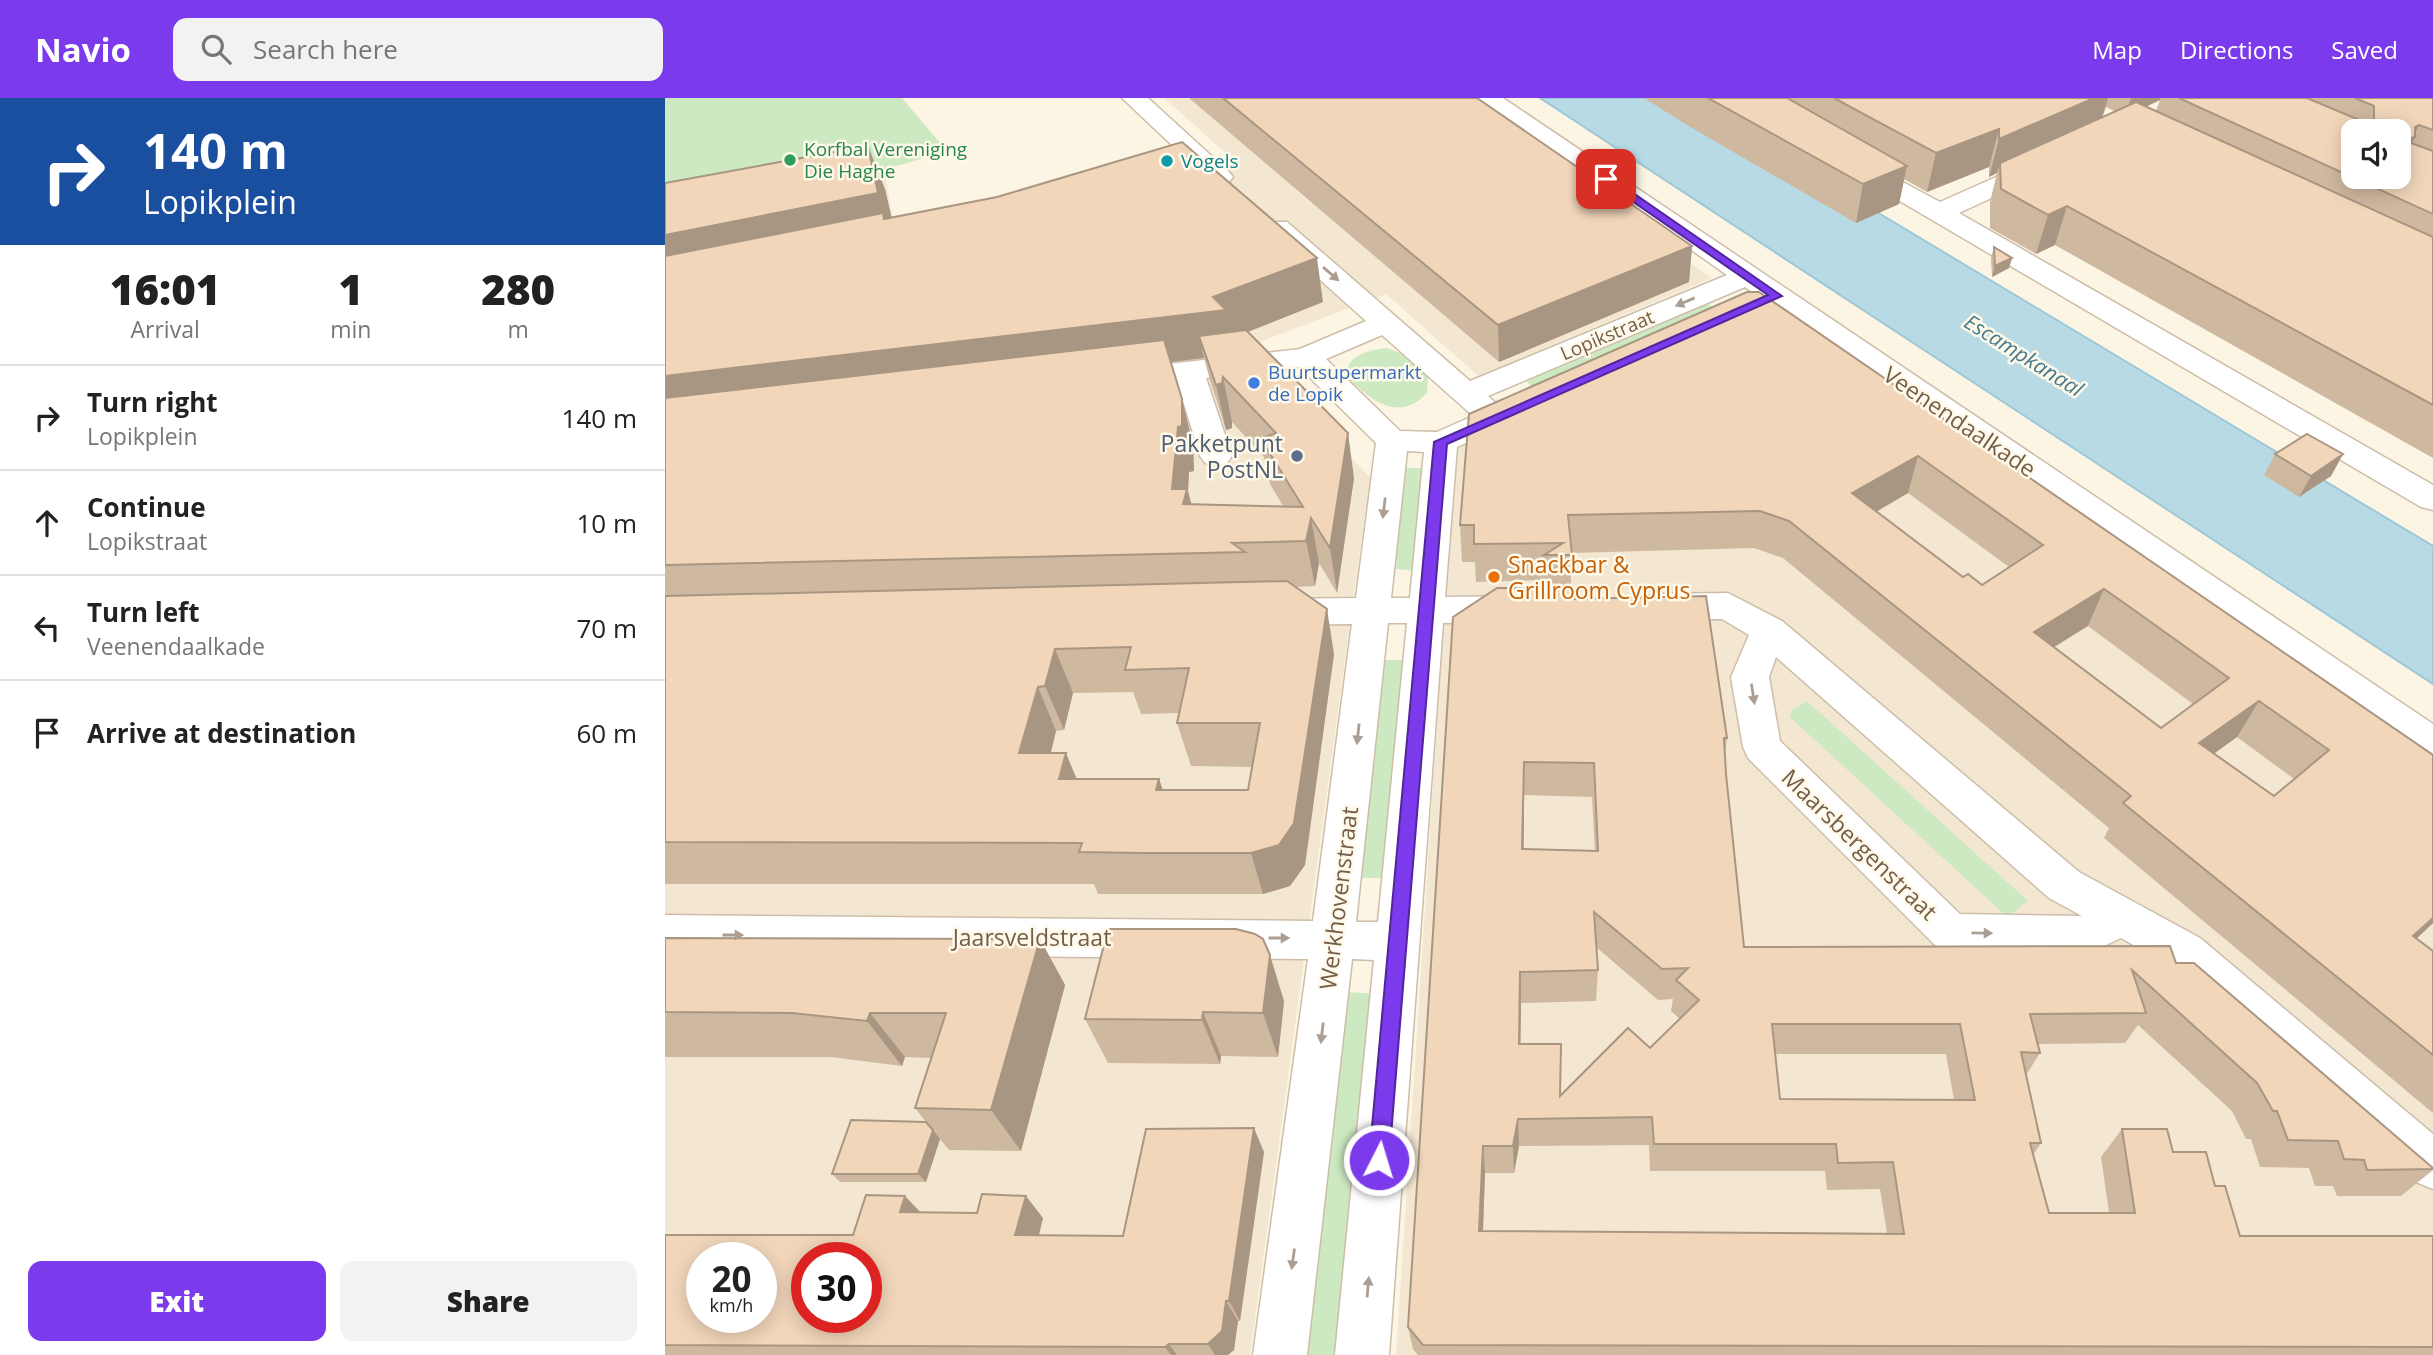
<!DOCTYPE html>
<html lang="en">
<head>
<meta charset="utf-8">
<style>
	:root { --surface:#fff; --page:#f2f2f2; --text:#222; --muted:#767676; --line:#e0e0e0; --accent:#7c3aed }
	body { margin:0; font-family:"Open Sans",sans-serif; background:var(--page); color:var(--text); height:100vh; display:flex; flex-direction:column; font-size:26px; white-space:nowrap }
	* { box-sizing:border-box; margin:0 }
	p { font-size:23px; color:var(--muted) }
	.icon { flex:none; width:38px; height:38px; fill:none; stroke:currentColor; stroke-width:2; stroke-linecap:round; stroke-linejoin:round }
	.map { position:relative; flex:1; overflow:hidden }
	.drawer { display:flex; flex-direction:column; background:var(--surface); width:665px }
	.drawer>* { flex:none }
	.guide { background:#1a4fa0; color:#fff; overflow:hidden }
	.tools { position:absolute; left:1676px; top:21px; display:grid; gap:14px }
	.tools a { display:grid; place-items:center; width:70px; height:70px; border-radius:14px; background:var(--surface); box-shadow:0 4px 18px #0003; font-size:35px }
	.speed { position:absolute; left:21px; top:1144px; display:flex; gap:14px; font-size:35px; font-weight:700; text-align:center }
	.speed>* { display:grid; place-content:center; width:91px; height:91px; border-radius:50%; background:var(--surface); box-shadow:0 4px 18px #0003; line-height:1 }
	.speed small { font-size:18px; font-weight:400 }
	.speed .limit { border:10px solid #d22; background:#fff; color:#111 }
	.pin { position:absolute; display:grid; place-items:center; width:60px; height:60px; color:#fff; margin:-30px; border-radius:14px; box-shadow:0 4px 10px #0006 }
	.me { position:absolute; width:77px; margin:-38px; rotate:5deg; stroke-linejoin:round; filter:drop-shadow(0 0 5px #0008) }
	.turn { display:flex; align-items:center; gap:24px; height:147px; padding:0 28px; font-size:32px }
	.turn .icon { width:91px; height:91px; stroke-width:2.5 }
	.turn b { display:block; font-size:49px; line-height:60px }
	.eta { display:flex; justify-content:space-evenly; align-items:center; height:119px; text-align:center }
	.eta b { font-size:42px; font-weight:800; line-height:49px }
	.primary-button { display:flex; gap:14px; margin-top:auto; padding:14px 28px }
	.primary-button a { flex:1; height:80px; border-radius:14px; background:var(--accent); color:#fff; font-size:28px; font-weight:800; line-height:80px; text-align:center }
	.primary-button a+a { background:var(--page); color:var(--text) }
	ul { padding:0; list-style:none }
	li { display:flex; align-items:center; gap:21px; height:105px; padding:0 28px; border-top:2px solid var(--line) }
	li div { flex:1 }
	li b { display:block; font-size:26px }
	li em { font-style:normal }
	header { display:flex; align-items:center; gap:42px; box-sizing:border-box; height:98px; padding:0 35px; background:var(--accent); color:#fff }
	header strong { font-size:33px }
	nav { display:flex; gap:38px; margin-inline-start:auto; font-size:24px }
	.search { width:490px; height:63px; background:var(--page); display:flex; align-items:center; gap:18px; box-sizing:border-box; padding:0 24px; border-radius:14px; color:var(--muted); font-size:26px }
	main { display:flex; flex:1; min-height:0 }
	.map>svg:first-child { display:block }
	.residential { fill:#f4e7d1; fill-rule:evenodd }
	.green { fill:#cde9c1 }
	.water { fill:#b7dae5; stroke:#9ec8d7; stroke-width:2 }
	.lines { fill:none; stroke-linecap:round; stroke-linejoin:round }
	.minor-casing { stroke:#cdbda9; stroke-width:3 }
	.minor { fill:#fff; fill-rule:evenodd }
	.wall { fill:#cfb8a0; fill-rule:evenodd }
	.shaded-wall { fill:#a99682 }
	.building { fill:#f1d6ba; stroke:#a99682; stroke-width:2; fill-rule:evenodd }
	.oneway { fill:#ac9e92 }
	.route { fill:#7c3aed; stroke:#51269a; stroke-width:2 }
	.leisure-dot { fill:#2e9e5b; stroke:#fff9e9; stroke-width:2.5 }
	.culture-dot { fill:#0f9aa8; stroke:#fff9e9; stroke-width:2.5 }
	.shop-dot { fill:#3f7fe0; stroke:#fff9e9; stroke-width:2.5 }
	.service-dot { fill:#5c6f8a; stroke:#fff9e9; stroke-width:2.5 }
	.food-dot { fill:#e8710a; stroke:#fff9e9; stroke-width:2.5 }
	.labels { text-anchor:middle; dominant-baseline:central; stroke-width:5; stroke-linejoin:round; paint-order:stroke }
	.far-leisure-label { font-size:19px; fill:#27864d; stroke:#fff9e9; text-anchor:start }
	.far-culture-label { font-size:19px; fill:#0d838f; stroke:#fff9e9; text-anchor:start }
	.far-street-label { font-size:19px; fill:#745d49; stroke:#fff9e9 }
	.far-shop-label { font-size:19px; fill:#366cbe; stroke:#fff9e9; text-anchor:start }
	.far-water-label { font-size:21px; font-style:italic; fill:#467a8e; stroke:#fff9e9 }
	.street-label { font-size:23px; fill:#745d49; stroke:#fff9e9 }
	.service-label { font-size:23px; fill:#4e5e75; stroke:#fff9e9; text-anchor:end }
	.food-label { font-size:23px; fill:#c56008; stroke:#fff9e9; text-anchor:start }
</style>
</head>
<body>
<header>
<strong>Navio</strong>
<div class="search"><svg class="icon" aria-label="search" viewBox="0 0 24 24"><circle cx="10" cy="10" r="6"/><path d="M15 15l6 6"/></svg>Search here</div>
<nav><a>Map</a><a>Directions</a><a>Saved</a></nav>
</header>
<main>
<section class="drawer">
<div class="guide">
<div class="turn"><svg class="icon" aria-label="right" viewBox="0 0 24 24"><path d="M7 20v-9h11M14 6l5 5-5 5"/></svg><div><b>140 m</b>Lopikplein</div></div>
</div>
<div class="eta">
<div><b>16:01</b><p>Arrival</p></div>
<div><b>1</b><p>min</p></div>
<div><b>280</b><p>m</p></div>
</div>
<ul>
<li><svg class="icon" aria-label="right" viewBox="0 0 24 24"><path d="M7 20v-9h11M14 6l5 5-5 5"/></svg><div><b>Turn right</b><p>Lopikplein</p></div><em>140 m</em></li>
<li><svg class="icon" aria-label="ahead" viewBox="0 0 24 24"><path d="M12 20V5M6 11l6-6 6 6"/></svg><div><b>Continue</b><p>Lopikstraat</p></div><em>10 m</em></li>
<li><svg class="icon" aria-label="left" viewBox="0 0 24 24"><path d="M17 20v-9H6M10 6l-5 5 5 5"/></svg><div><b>Turn left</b><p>Veenendaalkade</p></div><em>70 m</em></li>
<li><svg class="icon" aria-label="arrive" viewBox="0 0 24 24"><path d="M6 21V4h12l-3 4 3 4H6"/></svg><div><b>Arrive at destination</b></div><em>60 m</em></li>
</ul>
<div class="primary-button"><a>Exit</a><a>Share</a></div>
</section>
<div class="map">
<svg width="1768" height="1257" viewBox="0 0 1768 1257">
	<rect width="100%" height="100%" fill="#fcf5e3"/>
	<g class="residential">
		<path d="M499,0h287l261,180 -234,98 -92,-82 -145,55 129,128 -120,878h-585v-1141l219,-44 13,73 121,-12 222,-65zM37,1160h59v60h-59zM142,1160h59v60h-59z"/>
		<path d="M1096,217l672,479v561h-1037l59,-908z"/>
	</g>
	<g class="green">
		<path d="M0,0h237l45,53 -64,19 -218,44z"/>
		<path d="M1041,205l12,8 -182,80 -10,-10z"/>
		<path d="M721,250l17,6 25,23 -1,16c-30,32 -59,4 -81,-17 2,-22 20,-25 40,-28z"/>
		<path d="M739,370h21l-9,103 -20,-2z"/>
		<path d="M715,562h26l-17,218h-29z"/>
		<path d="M1142,603l221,200 -18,14 -6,-1 -214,-197 1,-6z"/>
		<path d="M682,894l29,2 -33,361h-35z"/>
	</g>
	<path class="water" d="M875,0h147l746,448v138z"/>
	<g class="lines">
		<defs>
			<g id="minor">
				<path d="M457,0h26l81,74 4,5 -4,5h-18z"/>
				<path d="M810,0h28l930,626v35l-14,-4 -674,-468 -257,109 10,9 18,-6 11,3 5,7 -5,7 -70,31 -12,150 72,-1 13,4 5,9 -5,9 -13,4 -74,1 -54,732h-54l39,-395 -22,-1 -45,396h-54l55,-396 -643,-6v-38l648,6 39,-297 -76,1 -13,-4 -5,-9 5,-9 13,-4 80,-1 20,-155 -77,-76 -93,11 26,78 -5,7 -11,3 -11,-3 -5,-7 -23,-75 -53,6 -11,-3 -4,-6 4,-6 11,-3 176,-20 66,-28 -97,-87 -4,-6 4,-6h18l183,159 257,-106zM717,237l91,81 -36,16 -37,-1 -74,-72zM742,353l17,1 -14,146h-19zM723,525h19l-29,299h-22z"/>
				<path d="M1191,59l84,45 92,-41h18l4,5 -4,5 -91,42 474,272v25l-12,-3 -574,-337 -4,-5 4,-5z"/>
				<path d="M1063,495l54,28 297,251 121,66 233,196v55l-17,-7 -246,-216 -49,-28 -36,17 -135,-4 -15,-6 -187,-187 -5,-11 -12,-70 18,-42 -27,-16 -68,1 -13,-4 -5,-9 5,-9 13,-4zM1111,559l273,241 33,18 -122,-2 -180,-173 -11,-64z"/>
			</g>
		</defs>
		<use href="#minor" class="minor-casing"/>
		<use href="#minor" class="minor"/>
	</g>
	<g class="wall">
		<path d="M524,0h288l215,148 -3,36 -190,80z"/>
		<path d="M979,0h789v360l-378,-213 -19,9 -46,-26v-26l7,-29 -8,4v-10l-62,25 -23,-13 -5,25 -43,19 -169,-98zM1495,2l-4,11 -10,-4zM1441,9l10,5 -14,6z"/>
		<path d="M0,85l220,6 6,29 432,84 -75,30 106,146 -17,115 -18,-30 -4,23 -20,1 39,67 -29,211 -15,21 -27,8h-165l-4,-10h-429zM539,260l6,22 16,50 6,-2v-6l32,35 6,27 13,22 -92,-1 -3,-14 1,-19 5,-1 -1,-27 -22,-82zM468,594l8,22 38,-1 -2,10 14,43 61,1 -4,23h-86l-3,-11h-82l-26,-26 5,-22 8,-1 9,-37z"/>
		<path d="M1329,149l18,11 -3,10 -17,9 -1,-19z"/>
		<path d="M1082,194l686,463v168l-17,16 17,12v162l-329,-275 5,-10 -326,-270 -29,-10 -183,5v35l4,11 152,139 -2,14 1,22 18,173 432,16 257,205v2l-32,26h-64l-4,-10h-18l-6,-18 -49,-1 -9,-28h-5l-14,-28 -94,-86 -13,18 -87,1 2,9 -14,22 15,68 -8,12 16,58h60l-8,-56 21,-28 51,23 42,34 25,50h193v119h-1015l-5,-6 -5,-22 136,-739v-8l-68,2 -1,-20h-13l-2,-37zM1243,395l101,74 -27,18 -19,-8 -87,-65zM1423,528l105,78 -32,24 -107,-81zM1572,639l57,42 -20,17 -60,-43zM859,697l68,2 3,54 -71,-2zM931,849l62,53 15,-1 -2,12 9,8 -30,29 -90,48 -40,-52 1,-41 75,-2 2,-31zM1110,956h171l8,46 -174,-1zM984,1047l1,26h175l2,19 53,-1 7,44 -404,-2 2,-58h29l5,-27z"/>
		<path d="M1610,356h68l-12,22 -32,21 -35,-22z"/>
		<path d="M0,840l375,1 25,46 -44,166 -72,-1 -9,-11 -14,43h-86l-8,-8 94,-52 -11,-14 16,-50 -26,-1 -3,9 -71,-9h-166z"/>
		<path d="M619,903l-6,56 -57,-1 -1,8 -112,-1 -23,-44z"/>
		<path d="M599,1054l-24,169h-2l-4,29 -6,5h-563v-120h188l67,-23 123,6 -4,18h84z"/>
	</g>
	<g class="shaded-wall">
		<path d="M1429,0h14l-9,30 -99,35 -3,10 -8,4 10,-38z"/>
		<path d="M1466,0h29v2l-35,16z"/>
		<path d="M1754,27l-6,12h2l-16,32 8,-30 8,-12z"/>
		<path d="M1334,31l-10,38 -62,25 9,-39z"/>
		<path d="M203,48l17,43 11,47 -231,47v-48z"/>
		<path d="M1242,68l-8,38 -43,19 7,-39z"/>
		<path d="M1402,108l-12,39 -19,9 12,-39z"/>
		<path d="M1027,148l-3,36 -190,80 -1,-37z"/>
		<path d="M652,160l6,44 -91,36 -33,-2 5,22 -539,66v-48l548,-79z"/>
		<path d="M1347,160l-3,10 -17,9 3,-11z"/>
		<path d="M558,279l9,45v6l-6,2 -10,-45z"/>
		<path d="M517,301l11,45 1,27 -5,1 -1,19 11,43 -27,-45 6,-62z"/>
		<path d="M683,335l6,45 -17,115 -7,-45z"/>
		<path d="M1678,356l-12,22 -32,21 12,-21z"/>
		<path d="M1253,358l-10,37 -65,38 9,-38z"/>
		<path d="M646,420l8,45 -4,23 -9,-45z"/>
		<path d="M1439,491l-16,37 -68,42 14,-36z"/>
		<path d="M662,511l7,45 -29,211 -15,21 -27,8 -12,-41z"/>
		<path d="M390,551l18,44 -9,37 -19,-44z"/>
		<path d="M373,589l18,44 -16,65 -21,-43z"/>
		<path d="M1594,603l-22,36 -58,42 20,-36z"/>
		<path d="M401,655l18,44 -25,-18z"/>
		<path d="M859,664v33l-1,87 -1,-33z"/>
		<path d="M494,681l15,43 -18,-32z"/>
		<path d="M1768,820v5l-50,47 30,-34z"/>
		<path d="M375,841l25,46 -44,166 -30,-41z"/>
		<path d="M605,857l14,46 -6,56 -15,-44z"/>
		<path d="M855,874l1,31 -1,70 -1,-29z"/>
		<path d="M538,914l18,44 -1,8 -18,-44z"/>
		<path d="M205,915l35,44 -3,9 -35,-45z"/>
		<path d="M853,1021l1,27 -5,27 -1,-27z"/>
		<path d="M589,1030l10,24 -24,169 -11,-20z"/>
		<path d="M268,1032l7,9 -14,43 -8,-8z"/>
		<path d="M818,1048l2,27 -3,83 -3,-25z"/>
		<path d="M240,1098l21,22 -26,-6z"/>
		<path d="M361,1098l17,22 -10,39 -18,-22z"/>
		<path d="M561,1203l12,20 -4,29 -6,5h-13l-7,-11z"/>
		<path d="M504,1246l8,11h-6l-6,-8z"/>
	</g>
	<g class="building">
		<path d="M558,0h254l215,148 -194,79z"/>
		<path d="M1043,0h79l120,68 -44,18z"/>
		<path d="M1169,0h260l-95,41v-10l-63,24z"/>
		<path d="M1514,0h128l64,27 3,-3v-16l-19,-8h78v32l-14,-5 -4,2v10l-8,2 1,3 25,9v63zM1689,33h45v46h-45z"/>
		<path d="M1471,4l297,135v168l-366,-199 -19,9 -47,-26 -1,-26z"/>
		<path d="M517,44l135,116 -104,39 13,13 -561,66v-120l218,-43 1,6 113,-22z"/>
		<path d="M203,48l10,47 -213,42v-52z"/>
		<path d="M1329,149l18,11 -17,8z"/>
		<path d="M1082,194h12l674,463v163l-20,18 20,15v104l-310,-252 8,-7 -342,-275 -29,-10 -192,4 4,40h-28l19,-12 -89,1v-19h-14l9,-111zM1253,358l31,22 94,67 -61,40 -14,-11 -5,3 -111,-84zM1439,491l23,16 102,73 -68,50 -127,-96zM1594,603l70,49 -55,46 -75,-53z"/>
		<path d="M581,232l102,103 -18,115 -19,-30 -5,23 -74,2 13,9 -580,13v-167l499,-58 18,59v27l-4,1 -6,62h15l-4,15 120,3 -42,-68 15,-6 -53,-56 -1,6 -6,2 -17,-49z"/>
		<path d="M1642,336l36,20 -32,22 -36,-22z"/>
		<path d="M622,483l40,28 -33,214 -15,22 -28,8h-109l-63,-1 3,-9 -417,-1v-246zM466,549l-6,23 64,-2 -12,55h83l-12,67h-92l3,-11h-100l7,-26h-47l19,-66 7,-1 10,-37z"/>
		<path d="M832,490h77l1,11 131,-3 21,142h-3l2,36 18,173 426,-1 6,17h18l239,205v1l-66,1 -3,-10 -20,-1 -6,-18 -50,-1 -11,-29h-4l-16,-28 -125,-113 14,43 -116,1 10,39 -19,-1 20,91h-11l19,70h86l-13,-84h45l6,23h33l9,34h10l15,50h193v111l-1010,-2 -15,-18 45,-710zM859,664l70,1 4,88 -76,-2zM929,814l68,57 26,-1 -12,12 23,20 -49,48 -22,-20 -68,68 1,-52h-42l1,-72 78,-2zM1107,926h188l15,76 -195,-1zM987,1019l2,27h182l2,19 55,-1 11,72 -425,-3 4,-85h30l5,-27z"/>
		<path d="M443,831h128l19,5 8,5 7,16 -7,58 -60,-1 -1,8 -117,-1z"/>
		<path d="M0,840l375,1 -49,171 -76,-2 31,-95h-76l-3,8 -75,-8 -127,-1z"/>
		<path d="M186,1022l75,2 7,8 -15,44h-86z"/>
		<path d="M589,1030l-25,173h-3l-4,30 -14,13h-39l-4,3 -500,-2v-110h188l13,-40 39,1 -5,16 77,1 5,-19 44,2 -11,39 108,1 23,-107zM37,1160h59v60h-59zM142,1160h59v60h-59z"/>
	</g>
	<defs><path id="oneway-solid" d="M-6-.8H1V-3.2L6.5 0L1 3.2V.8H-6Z" transform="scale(1.75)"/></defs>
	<g class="oneway">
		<use href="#oneway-solid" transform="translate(666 176) rotate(41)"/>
		<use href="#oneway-solid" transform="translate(1020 204) rotate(157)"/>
		<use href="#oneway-solid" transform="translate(719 410) rotate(97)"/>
		<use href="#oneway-solid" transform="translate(1088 596) rotate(81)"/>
		<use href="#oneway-solid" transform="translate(693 636) rotate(96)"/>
		<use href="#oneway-solid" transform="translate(1317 835) rotate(1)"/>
		<use href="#oneway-solid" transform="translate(68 837)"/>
		<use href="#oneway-solid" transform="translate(614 840)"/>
		<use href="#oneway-solid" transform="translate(657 935) rotate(97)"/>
		<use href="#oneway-solid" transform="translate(628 1161) rotate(98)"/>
		<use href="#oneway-solid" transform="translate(703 1189) rotate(-85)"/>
	</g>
	<path class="route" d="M938,79h7l172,119 -335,148 -58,716 -3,7 -7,2 -7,-2 -3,-7 65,-718 334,-147 -165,-114z"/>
	<circle class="leisure-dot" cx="125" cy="62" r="7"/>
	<circle class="culture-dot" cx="502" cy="63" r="7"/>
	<circle class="shop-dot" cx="589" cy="285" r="7"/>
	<circle class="service-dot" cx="632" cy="358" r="7"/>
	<circle class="food-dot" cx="829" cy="479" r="7"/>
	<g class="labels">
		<g class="far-leisure-label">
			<text x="139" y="51">Korfbal Vereniging<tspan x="139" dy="22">Die Haghe</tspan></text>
		</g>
		<g class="far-culture-label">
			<text x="516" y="63">Vogels</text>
		</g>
		<g class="far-street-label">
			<text transform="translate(942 237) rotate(-23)">Lopikstraat</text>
		</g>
		<g class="far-shop-label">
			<text x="603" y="274">Buurtsupermarkt<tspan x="603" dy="22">de Lopik</tspan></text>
		</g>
		<g class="far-water-label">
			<text transform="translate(1359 257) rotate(32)">Escampkanaal</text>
		</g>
		<g class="street-label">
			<text transform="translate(1295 323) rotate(34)">Veenendaalkade</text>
			<text transform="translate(1195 746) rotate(44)">Maarsbergenstraat</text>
			<text transform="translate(673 800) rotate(-83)">Werkhovenstraat</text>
			<text x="367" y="839">Jaarsveldstraat</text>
		</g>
		<g class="service-label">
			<text x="618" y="345">Pakketpunt<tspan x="618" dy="26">PostNL</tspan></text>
		</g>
		<g class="food-label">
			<text x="843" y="466">Snackbar &amp;<tspan x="843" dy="26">Grillroom Cyprus</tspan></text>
		</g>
	</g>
</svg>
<div class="tools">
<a><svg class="icon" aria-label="sound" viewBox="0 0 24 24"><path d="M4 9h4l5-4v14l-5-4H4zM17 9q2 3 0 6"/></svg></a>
</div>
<div class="speed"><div>20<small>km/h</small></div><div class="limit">30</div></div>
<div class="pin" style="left:941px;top:81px;background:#d93025"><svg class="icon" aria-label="arrive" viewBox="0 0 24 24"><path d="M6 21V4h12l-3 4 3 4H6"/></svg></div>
<svg class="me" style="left:714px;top:1062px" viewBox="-20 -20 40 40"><circle r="17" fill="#7c3aed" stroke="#fff" stroke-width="3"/><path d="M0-11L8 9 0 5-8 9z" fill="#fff"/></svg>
</div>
</main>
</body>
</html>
